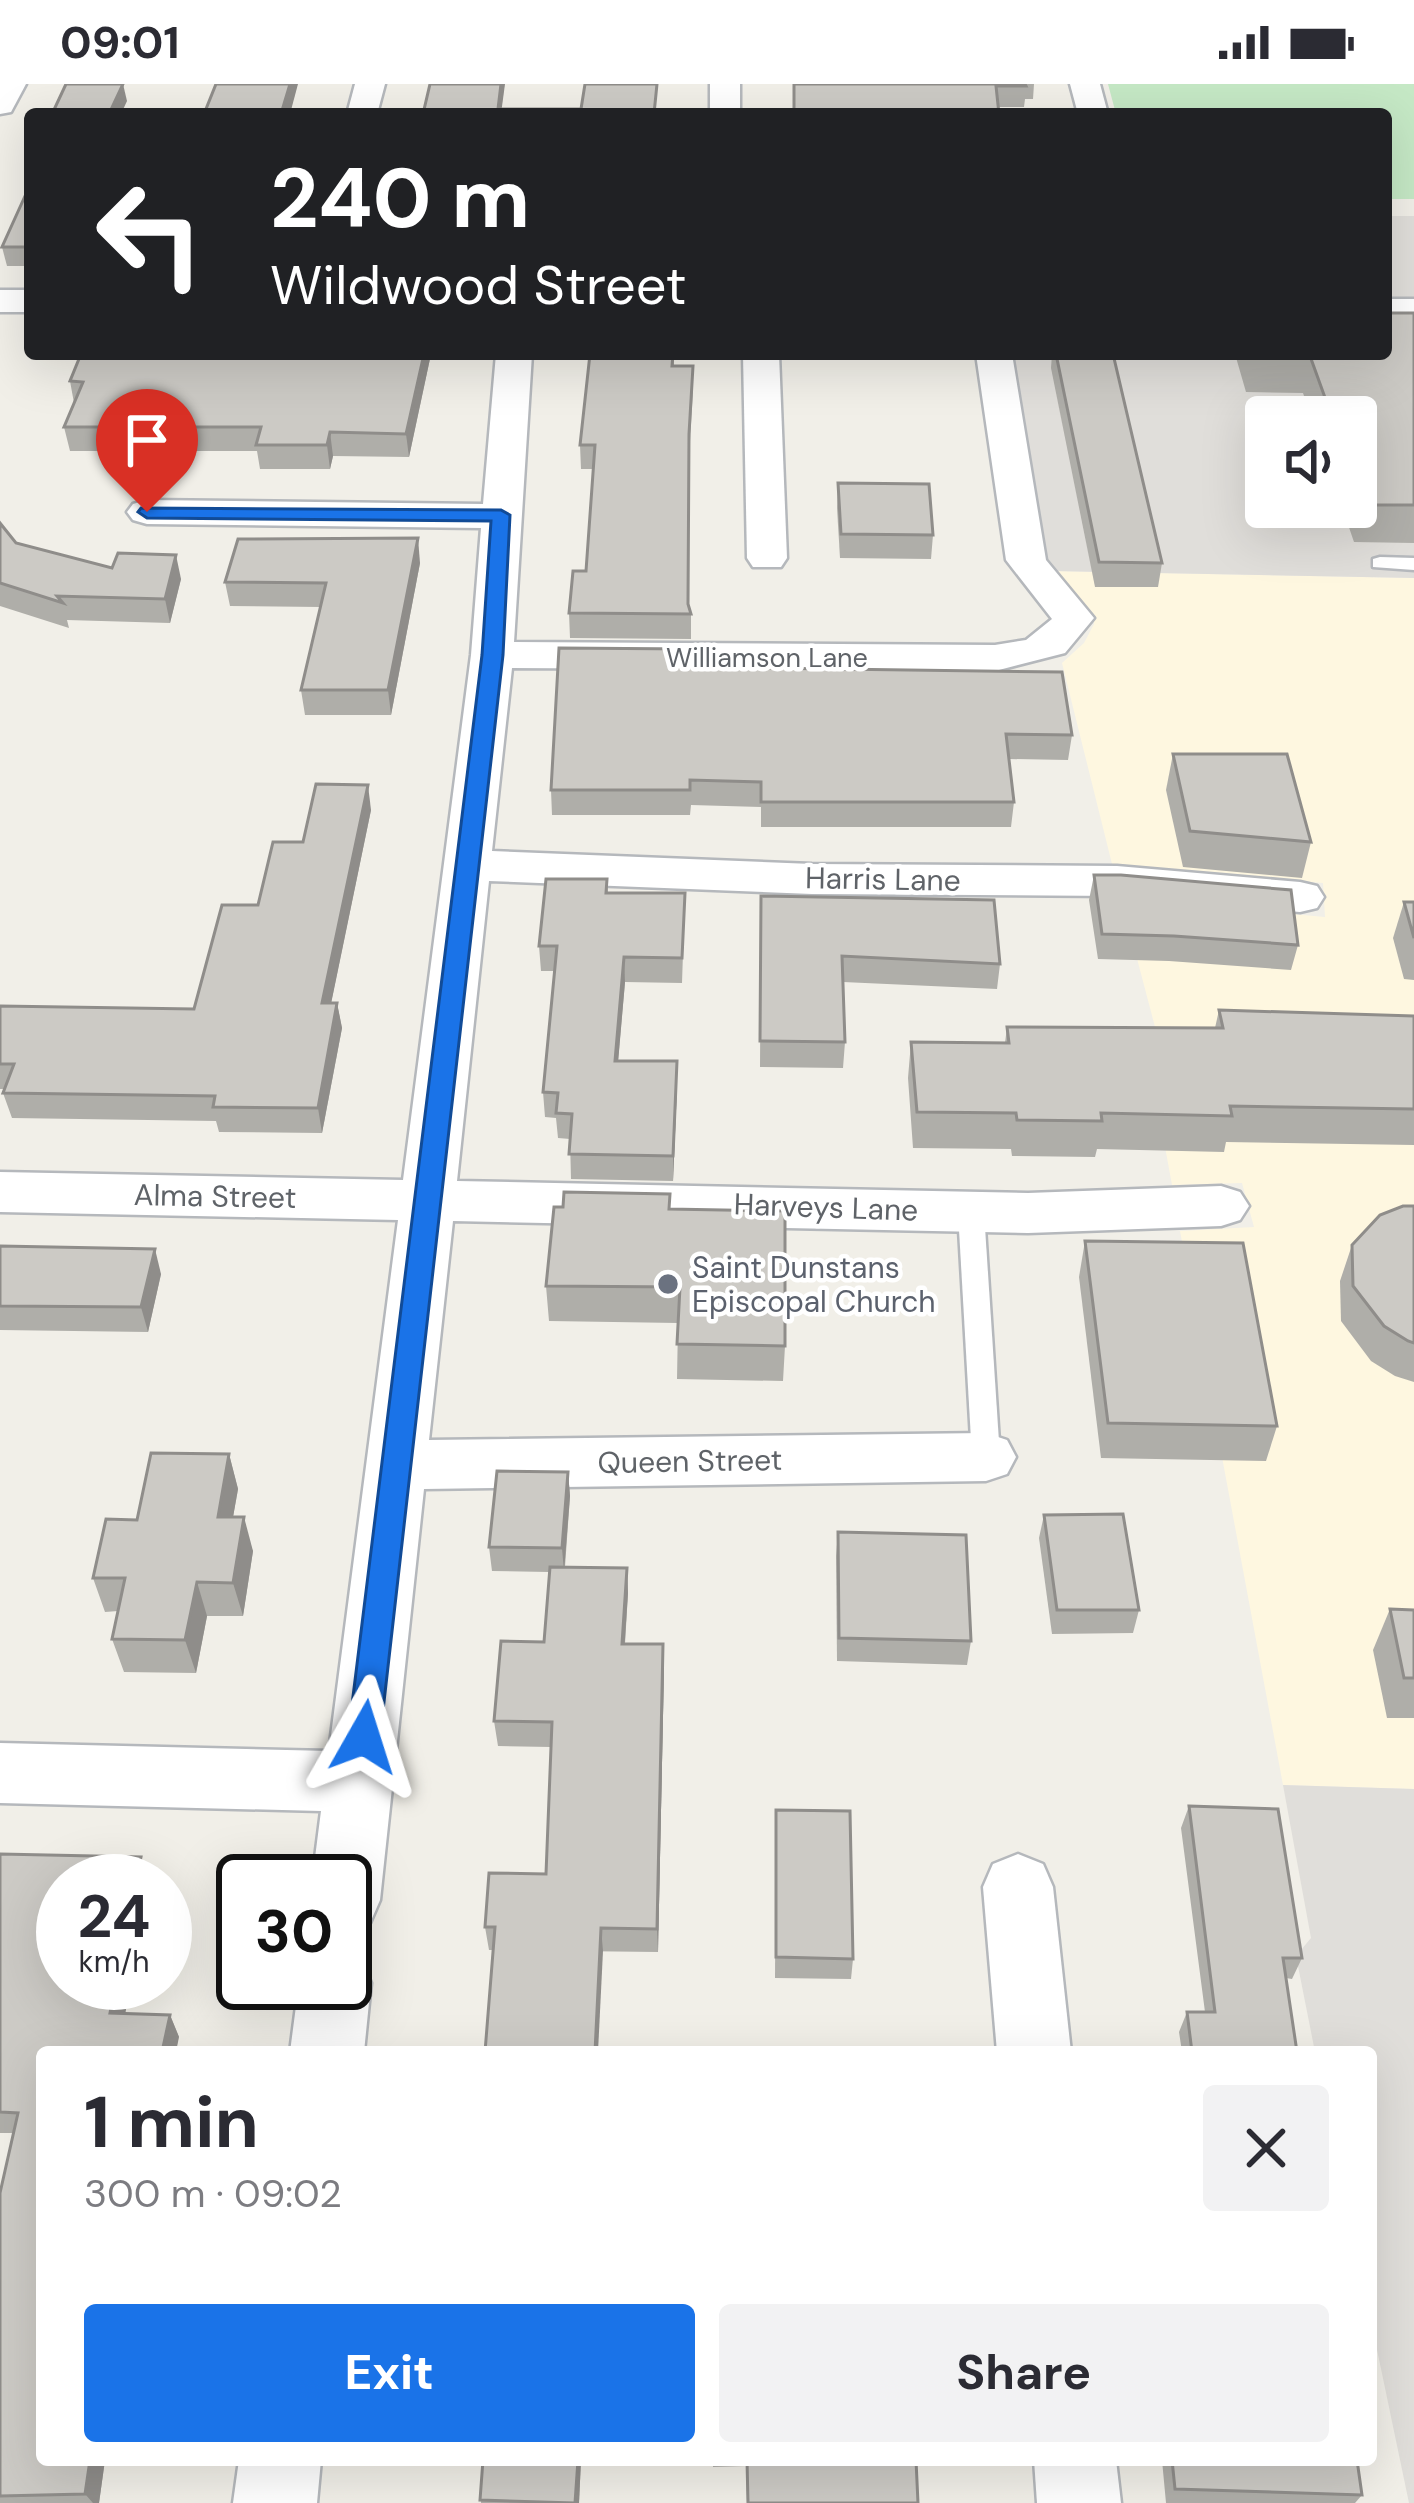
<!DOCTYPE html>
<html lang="en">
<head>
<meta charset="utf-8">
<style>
	:root { --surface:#fff; --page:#f2f2f3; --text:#2b2b33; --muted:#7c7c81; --accent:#1a73e8 }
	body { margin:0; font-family:"DM Sans",sans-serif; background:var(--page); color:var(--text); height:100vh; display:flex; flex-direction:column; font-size:45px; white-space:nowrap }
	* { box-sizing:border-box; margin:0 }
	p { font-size:39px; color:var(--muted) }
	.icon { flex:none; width:66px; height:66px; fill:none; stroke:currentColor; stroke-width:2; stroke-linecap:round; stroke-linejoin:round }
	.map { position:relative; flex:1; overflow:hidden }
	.details { position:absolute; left:36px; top:1962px; width:1341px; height:420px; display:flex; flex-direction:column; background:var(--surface); border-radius:12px; box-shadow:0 12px 48px #0002 }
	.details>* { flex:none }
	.hud { position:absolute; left:24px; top:24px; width:1368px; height:252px; border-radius:12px; box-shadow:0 12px 48px #0002; background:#202124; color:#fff; overflow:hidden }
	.tools { position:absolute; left:1245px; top:312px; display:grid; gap:24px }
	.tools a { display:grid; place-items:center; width:132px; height:132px; border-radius:12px; background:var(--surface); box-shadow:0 12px 48px #0002; font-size:60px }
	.speed { position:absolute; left:36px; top:1770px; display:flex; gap:24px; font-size:60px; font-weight:700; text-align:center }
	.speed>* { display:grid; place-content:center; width:156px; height:156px; border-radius:50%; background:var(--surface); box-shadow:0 12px 48px #0002; line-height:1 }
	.speed small { font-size:30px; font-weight:400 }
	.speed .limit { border:6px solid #111; border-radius:18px; background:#fff; color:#111 }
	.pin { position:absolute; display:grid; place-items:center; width:102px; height:102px; color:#fff; margin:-123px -51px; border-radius:50% 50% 50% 0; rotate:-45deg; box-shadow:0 0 12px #0007 }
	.pin .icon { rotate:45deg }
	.me { position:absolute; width:132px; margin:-66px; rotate:6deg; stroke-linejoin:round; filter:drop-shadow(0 0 9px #0008) }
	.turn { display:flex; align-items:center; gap:42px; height:252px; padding:0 48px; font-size:54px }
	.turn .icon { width:156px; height:156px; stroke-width:2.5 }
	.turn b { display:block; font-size:84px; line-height:102px }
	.round { display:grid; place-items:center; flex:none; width:126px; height:126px; border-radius:12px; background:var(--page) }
	.overview { display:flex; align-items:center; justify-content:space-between; height:204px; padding:0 48px }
	h1 { font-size:72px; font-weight:700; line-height:90px }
	.button { display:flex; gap:24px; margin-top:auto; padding:24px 48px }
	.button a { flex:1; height:138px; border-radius:12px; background:var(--accent); color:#fff; font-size:48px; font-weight:700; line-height:138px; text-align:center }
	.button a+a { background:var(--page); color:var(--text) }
	.status { display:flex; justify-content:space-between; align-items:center; height:84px; padding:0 60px; background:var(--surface); direction:ltr }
	.status svg { height:33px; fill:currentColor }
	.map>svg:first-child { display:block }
	.commercial { fill:#fef7e0 }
	.industrial { fill:#e0deda; fill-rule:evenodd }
	.green { fill:#c5e8c5 }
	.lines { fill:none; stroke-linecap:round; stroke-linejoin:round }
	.service-casing { stroke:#b5b8bc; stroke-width:5 }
	.minor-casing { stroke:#b5b8bc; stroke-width:5 }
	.service { fill:#fff; fill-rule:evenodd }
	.minor { fill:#fff; fill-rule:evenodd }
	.wall { fill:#afaea9 }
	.shaded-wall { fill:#8f8d8a }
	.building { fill:#cccac5; stroke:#8f8d8a; stroke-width:3 }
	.route { fill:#1a73e8; stroke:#114b97; stroke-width:3 }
	.worship-dot { fill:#6b7280; stroke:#fff; stroke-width:4.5 }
	.labels { text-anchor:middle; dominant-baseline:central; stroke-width:9; stroke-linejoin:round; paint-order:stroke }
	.far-street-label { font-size:27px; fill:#5f6368; stroke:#fff }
	.street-label { font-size:30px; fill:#5f6368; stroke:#fff }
	.worship-label { font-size:30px; fill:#5b616d; stroke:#fff; text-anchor:start }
</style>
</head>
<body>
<div class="status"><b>09:01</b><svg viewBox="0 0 49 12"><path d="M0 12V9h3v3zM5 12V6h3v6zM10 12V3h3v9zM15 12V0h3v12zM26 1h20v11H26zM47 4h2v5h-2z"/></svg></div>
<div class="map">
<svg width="1414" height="2419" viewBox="0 0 1414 2419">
	<rect width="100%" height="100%" fill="#f1efe8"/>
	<path class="commercial" d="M1052,487l362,7v1211l-131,-4 -103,-554 74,-4 -12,-44 -70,2 -22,-120 14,-4 -43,-163 204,19 -2,-34 -211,-19 -50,-201 22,-20 10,-19 -1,-10z"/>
	<g class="industrial">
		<rect x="1386" y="132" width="28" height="85"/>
		<path d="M1414,235v259l-362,-7 -6,-12 -34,-205h374zM1266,333h90v90h-90z"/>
		<path d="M1283,1701l131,4v714h-5l-38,-182v-269h-56l-19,-96 15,-18z"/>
	</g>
	<path class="green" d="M1108,0h306v115h-28v-85h-270z"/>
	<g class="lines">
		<defs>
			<g id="service">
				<path d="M1380,473l34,1v12l-41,-3v-8z"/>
				<path d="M971,1118l13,10 16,245 -4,8h-20l-4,-8 -14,-245z"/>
			</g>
			<g id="minor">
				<path d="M0,0h26l-15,28 -11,2z"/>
				<path d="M355,0h30l-8,30h-30z"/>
				<rect x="710" y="0" width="30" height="30"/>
				<path d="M1070,0h30l8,30h-30z"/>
				<rect x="0" y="206" width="30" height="22"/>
				<rect x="1386" y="215" width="28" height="22"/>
				<path d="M496,270h36l-18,288 481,3 31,-5 26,-21 -46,-59 -30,-206h36l34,206 48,58 -29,35 -70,18 -483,-3 -20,183 320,13 305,2 183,16 17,4 7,11 -7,11 -17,4 -183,-16 -305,-2 -323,-13 -32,300 571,12 193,-7 19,6 9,14 -9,14 -19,6 -193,7 -575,-12 -24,219 557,-7 21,7 9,17 -9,17 -21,7 -562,8 -44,411 -10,23 -25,10v-52h-33l9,-70 -321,-8v-60l329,8 69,-531 -398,-8v-40l403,8 68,-525 10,-127 -334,-4 -14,-4 -6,-8 6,-8 14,-4 336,4z"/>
				<path d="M743,270h36l8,204 -6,9h-28l-6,-9z"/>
				<path d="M1018,1770l25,10 10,23 18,165h-74l-14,-165 10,-23z"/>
				<path d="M345,1868l16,7 10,24 -7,69h-74l9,-69h46z"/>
				<path d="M239,2376h82l-4,43h-84z"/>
				<path d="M1034,2376h82l5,43h-84z"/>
			</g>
		</defs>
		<use href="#service" class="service-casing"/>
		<use href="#minor" class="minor-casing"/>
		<use href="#service" class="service"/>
		<use href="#minor" class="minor"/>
	</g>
	<g class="wall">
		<path d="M794,0h240l-1,15h-8l-1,8h-26z"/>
		<path d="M30,101v81h-23l-5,-19z"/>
		<path d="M1414,229v230l-60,-1 -12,-35h14v-90h-45l-8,-24 -57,-1 -11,-38h151z"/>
		<path d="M431,270l-22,103 -76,-1 -3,13h-70l-3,-18h-187l-6,-24 10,-24 -4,-22z"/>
		<path d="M590,270h84v12l19,24 -4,68 -1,147 3,9v25l-121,-1 -1,-25 17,-42 7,-102h-12l-1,-24z"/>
		<rect x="879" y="270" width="65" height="5"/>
		<path d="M1052,270h61l49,209 -4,24h-63l-44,-219z"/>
		<path d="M838,399l95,52 -2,24 -91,-1 -3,-50z"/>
		<path d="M0,439l16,20 96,25 69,11 -11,44 -103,-3 2,8 -69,-22z"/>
		<path d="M420,479l-29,152h-86l-4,-25 20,-83 -91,-1 -5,-24z"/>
		<path d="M690,583l382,68 -4,25 -59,-1 5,43 -3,25h-250v-20l-70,-2 -1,10h-138l-1,-25z"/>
		<path d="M1173,670l138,88 -9,36 -119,-11 -17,-77z"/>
		<path d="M371,726l-40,193h6l5,25 -20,105 -103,-1 -3,-11 -204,-3 -9,-25 2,-4h-5v-83l194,3 64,-104 45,-63z"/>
		<path d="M1094,791l204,70 -7,25 -122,-9 -71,-2 -9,-59z"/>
		<path d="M607,795l1,14h77l-3,90 -57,-1 -7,79 59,26 -4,94 -102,-2 -1,-40 -12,-1 -2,-20 -11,-1 -2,-25 12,-121h-14l-2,-25z"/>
		<path d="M761,812l239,68 -3,25 -154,-7 2,60 -2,26 -83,-1z"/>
		<path d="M1404,818h10v78l-10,-1 -11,-41z"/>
		<path d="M1219,926l195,6v129l-188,-3 -2,10 -127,-3 -2,8 -83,-1 -1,-7 -98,-1 -5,-70 3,-36 94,1 2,-16 208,1z"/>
		<path d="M1414,1122v176l-19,-6 -24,-15 -30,-40 -1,-40 12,-36z"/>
		<path d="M670,1125l115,137 -2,35 -106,-2 1,-56 -129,-2 -3,-35z"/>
		<path d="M1085,1157l192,185 -11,35 -165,-3 -22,-181z"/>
		<path d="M0,1162l161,28 -13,58 -148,-2z"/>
		<path d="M229,1370l9,35 -5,28 20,34 -10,65h-36l-11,57 -72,-1 -12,-33 6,-28 -13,1 -12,-34 44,-58z"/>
		<path d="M568,1388l2,24 -5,71 62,1 1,25 -3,51 39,25 -6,283 -169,-2 -4,-23 61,-53 5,-127 -53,-1 -4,-25 50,-79 5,-70 -57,-1 -3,-24z"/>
		<path d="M1044,1431l95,95 -6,23 -81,1 -13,-96z"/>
		<path d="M838,1448l133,109 -4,24 -130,-4 -1,-105z"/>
		<path d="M1390,1525l24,1v108h-27l-14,-68z"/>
		<path d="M1189,1722l113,152 -10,21 -6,-1 11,74h-115l-3,-20 8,-20h18l-24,-184z"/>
		<path d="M776,1726l77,149 -2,20 -76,-1z"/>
		<path d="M0,1770l141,3 10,24h-88v102h68l-6,31 45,1 9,22 -137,15 63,408 -6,43h-99v-310l13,-60h-13z"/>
		<path d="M483,2376h98l-2,43h-98z"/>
		<path d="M713,2376h203l2,43h-171l-1,-37 -33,1z"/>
		<path d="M1162,2376h195l5,35 -7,8h-189z"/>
	</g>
	<g class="shaded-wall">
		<path d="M123,0l4,17 -6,13h-12z"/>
		<path d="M290,0h8l-8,30h-9z"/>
		<path d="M501,0h4l-4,30 -3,-5z"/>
		<path d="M424,270h7l-22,103 -3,-23z"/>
		<path d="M330,348l3,24 -3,13 -3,-24z"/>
		<path d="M418,454l2,25 -29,152 -3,-25z"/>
		<path d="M176,471l5,24 -11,44 -5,-24z"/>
		<path d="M368,701l3,25 -45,218 -4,-25z"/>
		<path d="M624,873l1,25 -9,104 -1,-25z"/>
		<path d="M337,919l5,25 -20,105 -4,-25z"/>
		<path d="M677,977v26l-4,94v-25z"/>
		<path d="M155,1165l6,25 -13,58 -7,-25z"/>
		<path d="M229,1370l9,35 -11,62 -9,-34z"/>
		<path d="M568,1388l2,24 -6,76 -2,-24z"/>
		<path d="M244,1433l9,34 -10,65 -10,-33z"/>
		<path d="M627,1484l1,25 -5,76 -1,-25z"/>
		<path d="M197,1498l10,34 -11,57 -11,-33z"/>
		<path d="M663,1560l1,25 -6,283 -1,-23z"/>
		<path d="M141,1773l10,24h-15z"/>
		<path d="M601,1844l2,23 -5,101h-3z"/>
		<path d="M116,1899h15l-10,52 -11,-22z"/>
		<path d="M170,1931l9,22 -3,15h-14z"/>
		<path d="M90,2376h15l-6,43h-6l-8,-9z"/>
		<path d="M578,2376h3l-2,43h-4z"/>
	</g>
	<g class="building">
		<path d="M66,0h57l-14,30h-57z"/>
		<path d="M216,0h74l-9,30h-77z"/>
		<path d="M430,0h71l-3,25h83l4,-25h72l-3,30h-231z"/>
		<path d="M794,0h231l1,2h-30l3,28h-205z"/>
		<path d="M30,101v62h-28z"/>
		<path d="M1386,229h28v192h-51l-7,-20v-68h-24l-22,-61h-58v-2h134z"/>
		<path d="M81,270h343l-18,80 -76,-2 -3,13h-71l5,-18h-197l19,-45 -13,-1z"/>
		<path d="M590,270h83l-1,12h21l-4,68 -1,170 3,10 -122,-1 4,-42h13l9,-126h-15z"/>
		<path d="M1056,270h57l49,209 -63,-1z"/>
		<path d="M838,399l91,1 4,51 -92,-1z"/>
		<path d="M0,439l16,20 96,25 6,-15 58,2 -11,44 -108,-3 6,7 -63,-20z"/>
		<path d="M418,454l-30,152h-87l25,-107 -101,-1 13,-43z"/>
		<path d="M559,564l131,1 -1,18 373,5 10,63 -66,-1 8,68h-253v-20l-71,-2v10h-139z"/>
		<path d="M1173,670h114l24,88 -121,-11z"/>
		<path d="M316,700l52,1 -46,218h15l-19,105 -105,-1 2,-11 -212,-3 11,-29h-14v-58l194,3 28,-104h36l15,-63h30z"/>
		<path d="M1094,791h27l170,15 7,55 -124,-9 -72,-2z"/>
		<path d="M546,795h61l-1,14h79l-3,65 -58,-1 -9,104h62l-4,95 -104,-2 3,-40 -16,-1 2,-20 -15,-1 14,-146h-18z"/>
		<path d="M761,812l233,4 6,64 -158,-8 3,86 -85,-1z"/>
		<path d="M1404,818h10v36z"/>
		<path d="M1219,926l195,6v93l-184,-3 2,10 -131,-3 1,8 -85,-1 -1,-7 -99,-1 -6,-70 98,1 -2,-16 216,1z"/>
		<path d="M564,1108l106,2 -1,15 116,2v135l-108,-2 3,-57 -134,-1 8,-79h9z"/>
		<path d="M1403,1122h11v137l-6,-2 -24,-15 -31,-40 -1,-41 28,-30z"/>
		<path d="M1085,1157l158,2 34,183 -169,-3z"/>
		<path d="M0,1162l155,3 -14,58 -141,-1z"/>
		<path d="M151,1369l78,1 -11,63h26l-11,66 -36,-1 -12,58 -73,-1 13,-61h-32l13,-59 31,1z"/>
		<path d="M497,1387l71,1 -6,76 -73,-1z"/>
		<path d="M1123,1430l16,96h-82l-13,-95z"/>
		<path d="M838,1448l128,3 5,106 -132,-3z"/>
		<path d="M550,1483l77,1 -5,76h41l-6,285 -56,-1 -6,124h-110l10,-125h-10l4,-54 57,1 6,-152 -58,-1 7,-80 43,1z"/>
		<path d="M1390,1525l24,1v68h-10z"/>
		<path d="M1189,1722l89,3 24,149h-19l14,94h-105l-5,-40h28z"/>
		<path d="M776,1726l74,1 3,148 -77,-2z"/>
		<path d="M0,1770l141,3 -5,24h-73v102h53l-6,30 60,2 -8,37h-120v408h48l-5,34 -85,2v-303l18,-80 -18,-1z"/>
		<path d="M768,1966l100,1v1h-100z"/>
		<path d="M483,2376h95l-3,43 -95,-3z"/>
		<path d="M747,2376h169l2,43h-170z"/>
		<path d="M1172,2376h185l5,35 -187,-6z"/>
	</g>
	<path class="route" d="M141,424l360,2 9,5 -7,140 -123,1082 -5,10 -11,4 -11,-4 -5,-10 134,-1082 9,-134 -344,-3 -9,-6z"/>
	<circle class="worship-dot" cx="668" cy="1200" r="12"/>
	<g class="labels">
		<g class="far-street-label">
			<text x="767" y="573">Williamson Lane</text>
		</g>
		<g class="street-label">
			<text transform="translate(883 795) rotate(1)">Harris Lane</text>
			<text transform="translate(215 1112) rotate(1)">Alma Street</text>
			<text transform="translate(826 1123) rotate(2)">Harveys Lane</text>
			<text transform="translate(690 1377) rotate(-1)">Queen Street</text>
		</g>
		<g class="worship-label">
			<text x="692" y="1183">Saint Dunstans<tspan x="692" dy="34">Episcopal Church</tspan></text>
		</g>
	</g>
</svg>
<div class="tools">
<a><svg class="icon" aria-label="sound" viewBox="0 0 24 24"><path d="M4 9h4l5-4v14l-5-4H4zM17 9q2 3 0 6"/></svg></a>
</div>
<div class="speed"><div>24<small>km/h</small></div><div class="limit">30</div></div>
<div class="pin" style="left:147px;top:428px;background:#d93025"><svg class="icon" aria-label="arrive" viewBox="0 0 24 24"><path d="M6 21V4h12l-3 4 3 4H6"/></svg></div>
<svg class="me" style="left:364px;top:1653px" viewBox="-20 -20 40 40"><path d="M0-17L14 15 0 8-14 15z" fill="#1a73e8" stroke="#fff" stroke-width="4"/></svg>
<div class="hud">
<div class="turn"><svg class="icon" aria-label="left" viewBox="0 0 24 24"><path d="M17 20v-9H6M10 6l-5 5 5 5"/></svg><div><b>240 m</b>Wildwood Street</div></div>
</div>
<section class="details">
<div class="overview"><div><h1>1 min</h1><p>300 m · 09:02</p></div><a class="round"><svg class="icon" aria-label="close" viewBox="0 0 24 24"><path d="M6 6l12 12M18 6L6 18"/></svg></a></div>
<div class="button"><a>Exit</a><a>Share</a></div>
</section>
</div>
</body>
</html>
